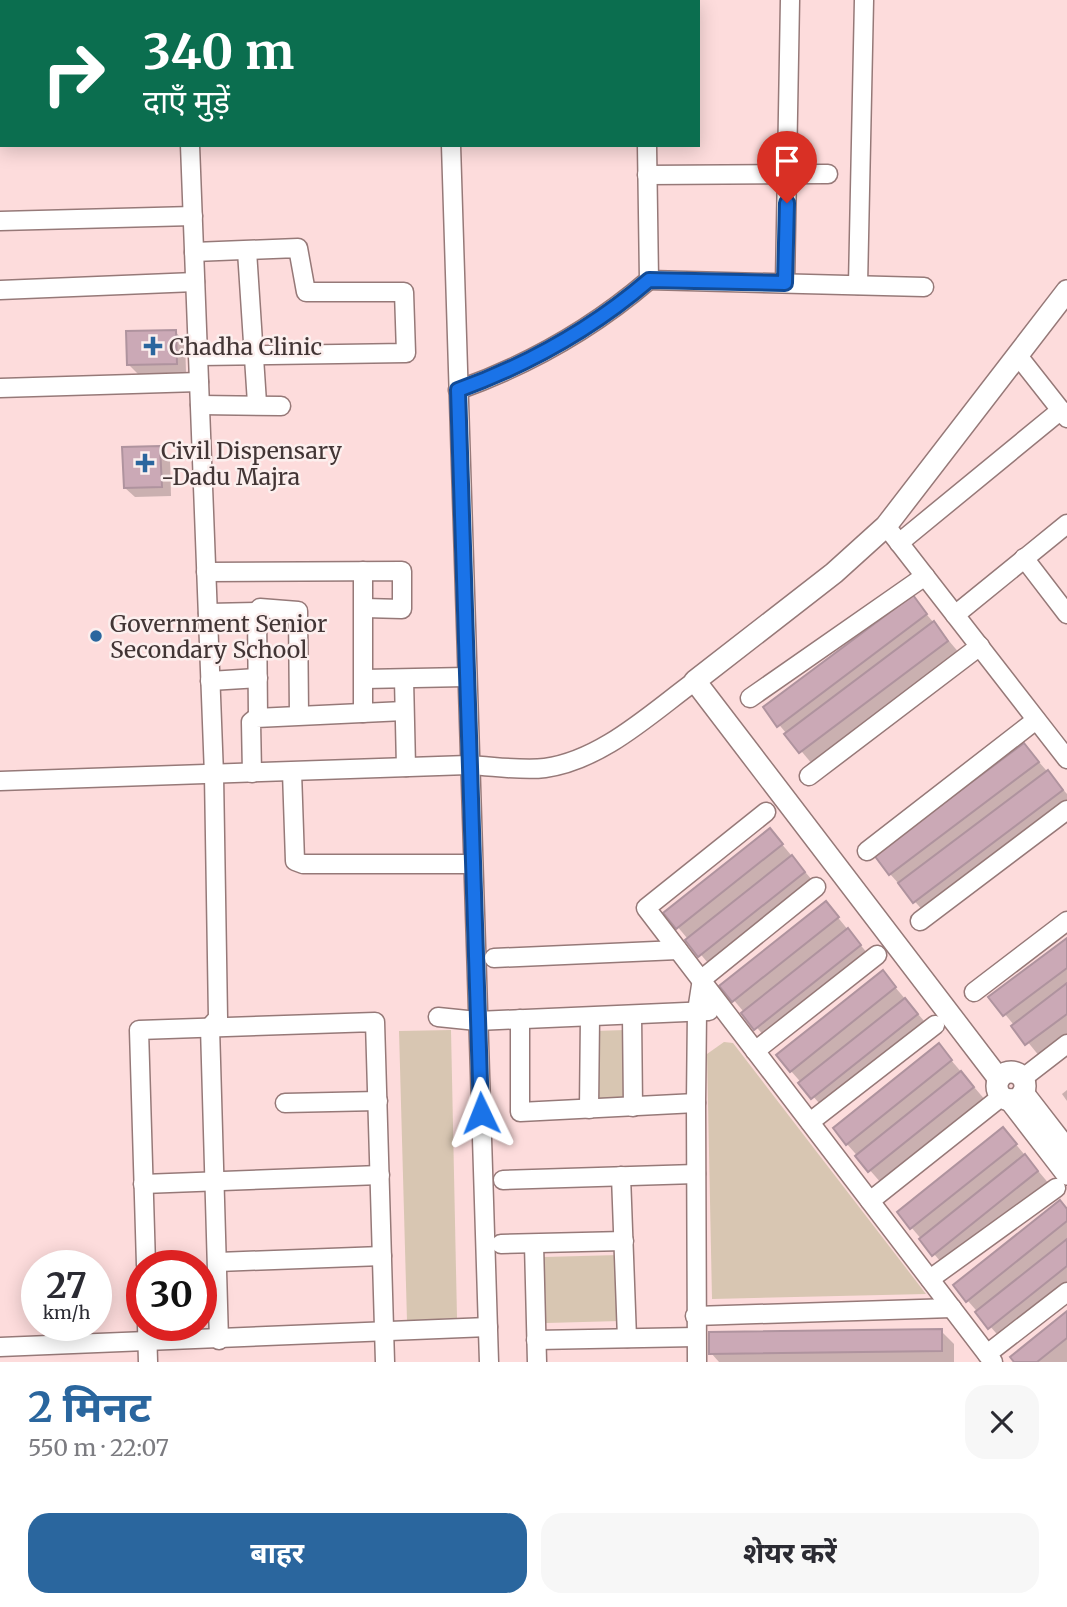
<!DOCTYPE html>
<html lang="hi">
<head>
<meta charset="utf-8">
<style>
	:root { --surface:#fff; --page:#f7f7f7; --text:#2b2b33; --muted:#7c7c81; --accent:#2a669e }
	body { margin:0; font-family:Merriweather,"Noto Sans Devanagari",serif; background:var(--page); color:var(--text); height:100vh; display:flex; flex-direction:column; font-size:26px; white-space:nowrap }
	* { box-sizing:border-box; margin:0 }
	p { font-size:23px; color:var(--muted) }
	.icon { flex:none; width:38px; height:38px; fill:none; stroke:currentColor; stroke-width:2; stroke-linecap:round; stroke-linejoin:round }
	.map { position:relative; height:1362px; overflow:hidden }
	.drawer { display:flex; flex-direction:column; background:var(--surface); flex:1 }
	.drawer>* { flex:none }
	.top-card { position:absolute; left:0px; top:0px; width:700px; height:147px; box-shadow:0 4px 18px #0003; background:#0b6e4f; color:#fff; overflow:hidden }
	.speed { position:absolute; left:21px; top:1250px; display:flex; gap:14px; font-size:35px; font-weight:700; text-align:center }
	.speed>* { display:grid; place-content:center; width:91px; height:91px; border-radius:50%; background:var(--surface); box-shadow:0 4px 18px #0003; line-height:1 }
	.speed small { font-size:18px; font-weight:400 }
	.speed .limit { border:10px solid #d22; background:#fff; color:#111 }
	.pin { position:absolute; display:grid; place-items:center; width:60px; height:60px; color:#fff; margin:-72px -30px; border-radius:50% 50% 50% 0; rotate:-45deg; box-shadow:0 0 7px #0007 }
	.pin .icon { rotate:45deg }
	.me { position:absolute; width:77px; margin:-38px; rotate:358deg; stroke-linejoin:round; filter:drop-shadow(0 0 5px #0008) }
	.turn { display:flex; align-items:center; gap:24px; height:147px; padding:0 28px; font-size:32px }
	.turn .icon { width:91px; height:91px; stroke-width:2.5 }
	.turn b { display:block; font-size:49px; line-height:60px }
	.round { display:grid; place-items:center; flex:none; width:74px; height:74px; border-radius:21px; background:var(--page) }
	.overview { display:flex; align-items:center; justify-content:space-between; height:119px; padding:0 28px }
	h1 { font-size:42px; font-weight:700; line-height:52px; color:var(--accent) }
	.button { display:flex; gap:14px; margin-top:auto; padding:14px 28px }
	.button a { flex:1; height:80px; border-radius:21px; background:var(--accent); color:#fff; font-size:28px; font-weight:700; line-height:80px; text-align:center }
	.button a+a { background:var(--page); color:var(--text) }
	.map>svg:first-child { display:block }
	.green { fill:#d8c6b2 }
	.shadow { fill:#0003 }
	.building { fill:#cba9b6; stroke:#af939e; stroke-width:2 }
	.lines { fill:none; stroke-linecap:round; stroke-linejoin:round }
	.minor-casing { stroke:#967978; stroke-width:21 }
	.tertiary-casing { stroke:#967978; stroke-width:24 }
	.minor { stroke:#fff; stroke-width:18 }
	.tertiary { stroke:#fff; stroke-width:21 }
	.route-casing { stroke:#114b97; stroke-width:18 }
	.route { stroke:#1a73e8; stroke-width:12 }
	.poi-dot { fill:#2a669e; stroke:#fcefee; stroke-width:2.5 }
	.labels { text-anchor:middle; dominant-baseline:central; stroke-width:5; stroke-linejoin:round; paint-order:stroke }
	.poi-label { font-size:23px; fill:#423535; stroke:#fcefee; text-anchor:start }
</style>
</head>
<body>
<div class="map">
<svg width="1067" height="1362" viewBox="0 0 1067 1362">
	<rect width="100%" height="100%" fill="#fddcdc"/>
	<g class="green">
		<path d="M451,1030l6,288 -50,3 -8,-290z"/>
		<path d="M625,1030l2,68 -30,1 -2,-68z"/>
		<path d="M724,1042l9,1 193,251 -214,5 -5,-245z"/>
		<path d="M619,1255l1,66 -74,2 -2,-66z"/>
	</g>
	<g class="shadow">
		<path d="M175,332l10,9 1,32 -48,1 -10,-10z"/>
		<path d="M160,448l10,9 1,39 -36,1 -10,-9z"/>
		<path d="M912,597l48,57 -147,111 -48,-57z"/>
		<path d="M1024,745l43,49v15l-140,106 -37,-41z"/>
		<path d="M770,830l47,56 -104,83 -47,-56z"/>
		<path d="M826,903l46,56 -103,83 -47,-56z"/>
		<path d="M1067,940v96l-27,21 -49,-60z"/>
		<path d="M883,973l47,55 -104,83 -35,-40z"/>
		<path d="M939,1046l47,55 -104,83 -35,-40z"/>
		<path d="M1067,1090v11l-5,-7z"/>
		<path d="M1003,1129l47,56 -104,83 -35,-41z"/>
		<path d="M1067,1210v79l-64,52 -35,-40z"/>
		<path d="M1067,1313v49h-51z"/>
		<path d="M941,1331l13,13v18h-235l-8,-9z"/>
	</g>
	<g class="building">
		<path d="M176,330l1,34 -50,1 -1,-34z"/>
		<path d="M160,446l2,41 -38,1 -2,-41z"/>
		<path d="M913,595l14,19 -150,113 -14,-20z"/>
		<path d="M934,621l14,20 -149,112 -15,-19z"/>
		<path d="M1024,743l15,19 -150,113 -15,-20z"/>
		<path d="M1048,770l15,20 -150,113 -15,-20z"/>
		<path d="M770,828l13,16 -107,85 -13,-16z"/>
		<path d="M792,855l13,17 -107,85 -13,-17z"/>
		<path d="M826,901l13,16 -107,85 -13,-16z"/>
		<path d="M848,928l13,17 -107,85 -13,-17z"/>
		<path d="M1067,938v30l-64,48 -15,-19z"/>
		<path d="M883,970l13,17 -106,85 -14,-17z"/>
		<path d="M1067,983v31l-42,31 -14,-19z"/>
		<path d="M905,998l13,16 -107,85 -13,-16z"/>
		<path d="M939,1043l13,17 -106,85 -13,-17z"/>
		<path d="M961,1071l13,16 -106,85 -13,-16z"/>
		<path d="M1003,1127l14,17 -107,85 -13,-17z"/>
		<path d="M1025,1154l13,17 -106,85 -13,-17z"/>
		<path d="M1060,1200l7,9v12l-101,81 -13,-17z"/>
		<path d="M1067,1239v27l-79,63 -13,-17z"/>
		<path d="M1067,1311v27l-30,24h-23l-4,-5z"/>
		<path d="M942,1329v22l-233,3v-22z"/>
	</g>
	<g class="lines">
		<defs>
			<g id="minor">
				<path d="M185,0v2"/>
				<path d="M563,0v2"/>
				<path d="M645,0v2"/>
				<path d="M16,2l1,-2"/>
				<path d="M353,2v-2"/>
				<path d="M0,30l2,-3"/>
				<path d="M190,145l24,630 4,243 -8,9 9,313"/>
				<path d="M451,145l38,1217"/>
				<path d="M647,175l181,-1"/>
				<path d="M0,221l193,-5"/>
				<path d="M247,251l10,152"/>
				<path d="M194,252l104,-4 8,44h98l2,61 -208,3"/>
				<path d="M649,280l275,7"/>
				<path d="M785,283l5,-283"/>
				<path d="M858,285l6,-285"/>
				<path d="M0,290l195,-8"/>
				<path d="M1019,357l48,61"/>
				<path d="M0,388l199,-6"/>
				<path d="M458,390c70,-25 135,-62 191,-110l-2,-135"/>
				<path d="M200,405l81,1"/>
				<path d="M886,526l181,233"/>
				<path d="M899,543l162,-133"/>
				<path d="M1024,558l43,56"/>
				<path d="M206,572l196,-1v38l-37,-1"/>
				<path d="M208,613l49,-1"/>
				<path d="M955,615l112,-91"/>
				<path d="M364,679l102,-2"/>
				<path d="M404,679l2,88"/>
				<path d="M210,681l48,-3"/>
				<path d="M750,698l175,-122"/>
				<path d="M363,713v-142"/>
				<path d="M258,717l-1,-105 3,-4 38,3 1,104"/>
				<path d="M292,772l3,89 8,3h169"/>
				<path d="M252,773l-1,-51 5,-4 148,-7"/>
				<path d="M809,776l171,-130"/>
				<path d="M0,781l468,-16c25,1 53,6 77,3 57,-8 105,-54 150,-87"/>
				<path d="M766,812l-120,96 347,454"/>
				<path d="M867,851l169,-131"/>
				<path d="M920,921l147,-111"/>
				<path d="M494,958l184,-8"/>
				<path d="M974,992l93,-71"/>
				<path d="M632,1015l1,92"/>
				<path d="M438,1017l39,4 232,-10"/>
				<path d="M520,1019v93l176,-9"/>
				<path d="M755,1051l122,-96"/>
				<path d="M1023,1078l44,-34"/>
				<path d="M285,1103l93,-2"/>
				<path d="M589,1109l1,-92"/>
				<path d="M810,1122l125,-97"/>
				<path d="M621,1176l6,162"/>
				<path d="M503,1180l193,-6"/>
				<path d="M143,1184l237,-9"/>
				<path d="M870,1201l131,-104"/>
				<path d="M501,1244l123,-3"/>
				<path d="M534,1244l3,118"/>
				<path d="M218,1262l164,-6"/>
				<path d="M146,1265l-7,-235 236,-8 10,340"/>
				<path d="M930,1279l126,-91"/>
				<path d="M695,1316l257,-8"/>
				<path d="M147,1325l1,37"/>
				<path d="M536,1340l160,-3"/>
				<path d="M0,1347l488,-20"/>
				<path d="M987,1354l80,-62"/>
				<path d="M697,1362l-1,-259 1,-92 5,-32 114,-92"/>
			</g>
			<g id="tertiary">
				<circle cx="1011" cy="1086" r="14"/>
				<path d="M999,1079l-304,-398 139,-108 52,-47 181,-235"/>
				<path d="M1023,1093l44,57"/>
				<path d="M1010,1100l57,74"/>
			</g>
		</defs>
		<use href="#minor" class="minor-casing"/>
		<use href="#tertiary" class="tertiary-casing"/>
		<use href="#minor" class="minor"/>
		<use href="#tertiary" class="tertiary"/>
	</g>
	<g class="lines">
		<defs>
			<path id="route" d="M481,1113l-23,-723c69,-25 135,-62 191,-110l136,3 2,-80"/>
		</defs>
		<use href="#route" class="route-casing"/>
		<use href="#route" class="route"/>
	</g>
	<g class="poi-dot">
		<path d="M149.5 335.5h7v7h7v7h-7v7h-7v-7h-7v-7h7z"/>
		<path d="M141.5 452.5h7v7h7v7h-7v7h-7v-7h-7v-7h7z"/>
		<circle cx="96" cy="636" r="7"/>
	</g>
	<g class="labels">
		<g class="poi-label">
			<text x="169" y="346">Chadha Clinic</text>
			<text x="161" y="450">Civil Dispensary<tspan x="161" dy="26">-Dadu Majra</tspan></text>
			<text x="110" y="623">Government Senior<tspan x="110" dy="26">Secondary School</tspan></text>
		</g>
	</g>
</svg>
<div class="speed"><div>27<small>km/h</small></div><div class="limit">30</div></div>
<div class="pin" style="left:787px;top:203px;background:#d93025"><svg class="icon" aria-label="arrive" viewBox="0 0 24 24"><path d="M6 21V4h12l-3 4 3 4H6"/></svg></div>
<svg class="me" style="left:481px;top:1113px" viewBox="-20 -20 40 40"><path d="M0-17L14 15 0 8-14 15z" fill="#1a73e8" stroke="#fff" stroke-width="4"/></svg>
<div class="top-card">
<div class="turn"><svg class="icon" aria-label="right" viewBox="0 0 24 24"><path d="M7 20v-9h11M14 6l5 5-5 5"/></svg><div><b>340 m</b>दाएँ मुड़ें</div></div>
</div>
</div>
<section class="drawer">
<div class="overview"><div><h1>2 मिनट</h1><p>550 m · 22:07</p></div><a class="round"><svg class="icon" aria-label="close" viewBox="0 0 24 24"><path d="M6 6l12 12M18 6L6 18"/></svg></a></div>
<div class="button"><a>बाहर</a><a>शेयर करें</a></div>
</section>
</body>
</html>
